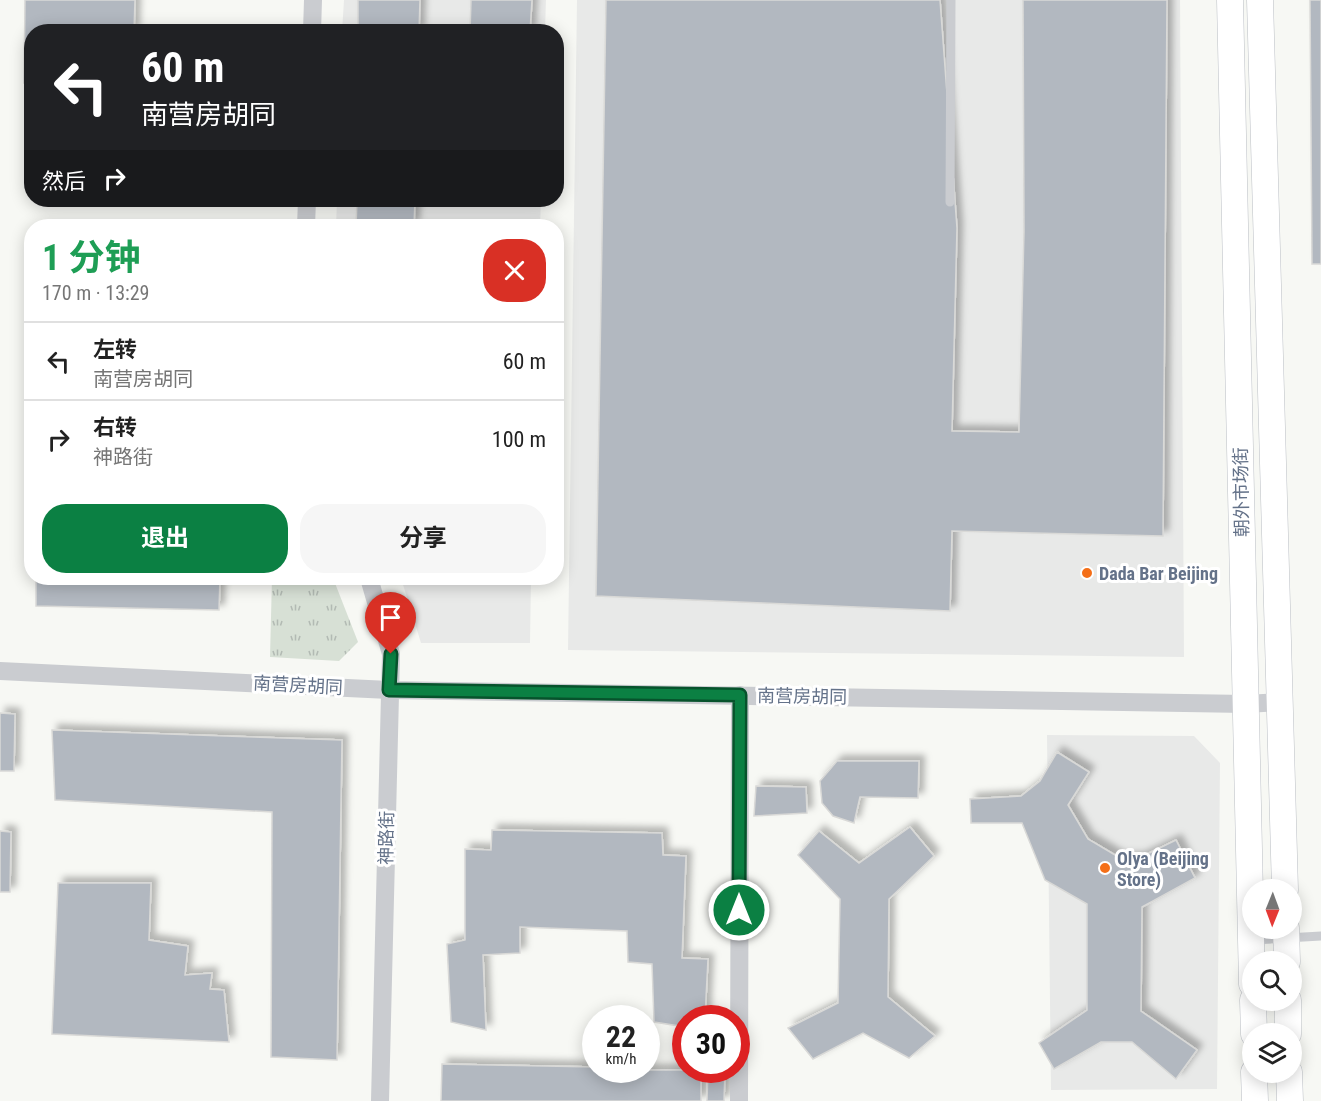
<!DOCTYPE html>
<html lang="zh">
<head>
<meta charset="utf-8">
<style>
	:root { --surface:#fff; --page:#f6f6f6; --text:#222; --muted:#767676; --line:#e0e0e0; --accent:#0b8043 }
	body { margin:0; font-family:"Roboto Condensed","Noto Sans SC",sans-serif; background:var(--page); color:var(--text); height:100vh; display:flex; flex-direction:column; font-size:22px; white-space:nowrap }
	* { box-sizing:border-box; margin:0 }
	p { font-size:20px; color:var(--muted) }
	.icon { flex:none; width:33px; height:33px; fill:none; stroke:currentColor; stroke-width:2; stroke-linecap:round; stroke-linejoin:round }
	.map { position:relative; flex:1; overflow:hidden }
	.side { position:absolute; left:24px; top:219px; width:540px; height:366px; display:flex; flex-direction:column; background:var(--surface); border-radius:24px; box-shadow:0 3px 15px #0003 }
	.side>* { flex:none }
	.guide { position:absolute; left:24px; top:24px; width:540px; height:183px; border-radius:24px; box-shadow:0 3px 15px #0003; background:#202124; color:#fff; overflow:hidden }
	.needle { width:39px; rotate:181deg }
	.tools { position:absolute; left:1242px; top:879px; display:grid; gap:12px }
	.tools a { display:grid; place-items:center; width:60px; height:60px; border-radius:50%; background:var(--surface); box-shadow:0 3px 15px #0003; font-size:30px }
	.speed { position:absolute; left:582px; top:1005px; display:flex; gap:12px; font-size:30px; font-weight:700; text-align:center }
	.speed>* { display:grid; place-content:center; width:78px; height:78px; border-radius:50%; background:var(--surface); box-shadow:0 3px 15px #0003; line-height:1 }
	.speed small { font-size:15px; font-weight:400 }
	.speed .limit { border:9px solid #d22; background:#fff; color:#111 }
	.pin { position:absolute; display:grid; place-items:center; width:51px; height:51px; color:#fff; margin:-62px -26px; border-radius:50% 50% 50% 0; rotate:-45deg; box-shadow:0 0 6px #0007 }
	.pin .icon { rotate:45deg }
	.me { position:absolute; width:66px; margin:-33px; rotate:0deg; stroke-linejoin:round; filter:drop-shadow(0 0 4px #0008) }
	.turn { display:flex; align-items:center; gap:21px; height:126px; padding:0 18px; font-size:27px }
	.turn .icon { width:78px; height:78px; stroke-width:2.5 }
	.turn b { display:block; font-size:42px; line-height:51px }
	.then { display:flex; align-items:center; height:57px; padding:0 18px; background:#0003; gap:12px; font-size:22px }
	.round { display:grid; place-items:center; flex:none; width:63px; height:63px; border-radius:24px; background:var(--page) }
	.summary { display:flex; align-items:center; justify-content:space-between; height:102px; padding:0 18px }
	h1 { font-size:36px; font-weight:700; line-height:45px; color:#1e9e55 }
	.primary-button { display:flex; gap:12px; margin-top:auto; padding:12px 18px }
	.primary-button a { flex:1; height:69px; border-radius:24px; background:var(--accent); color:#fff; font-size:24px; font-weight:700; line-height:69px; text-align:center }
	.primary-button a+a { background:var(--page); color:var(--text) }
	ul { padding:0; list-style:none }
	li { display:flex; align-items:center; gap:18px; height:78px; padding:0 18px; border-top:2px solid var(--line) }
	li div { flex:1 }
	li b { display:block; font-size:22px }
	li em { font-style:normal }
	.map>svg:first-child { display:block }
	.built { fill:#e8e9e8 }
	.grass { fill:url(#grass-tufts) }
	.building { fill:#b2b8c0; stroke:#d9d9d7; stroke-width:1.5; filter:url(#shadow) }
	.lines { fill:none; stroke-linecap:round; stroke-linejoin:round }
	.secondary-casing { stroke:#bbbfc5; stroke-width:27 }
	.lane { stroke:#caccd0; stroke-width:9 }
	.street { stroke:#caccd0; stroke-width:18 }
	.secondary { stroke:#fff; stroke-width:26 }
	.route-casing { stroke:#07532c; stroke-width:15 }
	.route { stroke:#0b8043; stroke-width:10 }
	.poi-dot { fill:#f46f18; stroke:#fff; stroke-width:2 }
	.labels { text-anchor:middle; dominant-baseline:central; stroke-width:6; stroke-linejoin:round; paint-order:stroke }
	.street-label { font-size:18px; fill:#647289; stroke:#fff }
	.poi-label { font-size:18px; font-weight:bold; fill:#647289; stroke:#fff; text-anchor:start }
</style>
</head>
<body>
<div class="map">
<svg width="1321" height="1101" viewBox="0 0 1321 1101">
	<defs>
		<pattern id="grass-tufts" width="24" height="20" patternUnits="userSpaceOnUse" patternTransform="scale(1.5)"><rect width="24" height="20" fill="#d7e0d5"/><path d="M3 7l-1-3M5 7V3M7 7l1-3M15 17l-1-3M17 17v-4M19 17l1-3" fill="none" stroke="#b2bab3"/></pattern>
		<filter id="shadow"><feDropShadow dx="5.5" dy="-5.5" stdDeviation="3" flood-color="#0004"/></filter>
	</defs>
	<rect width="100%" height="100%" fill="#f7f8f4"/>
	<g class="built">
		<path d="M344,0h202l-1,31 -203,1z"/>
		<path d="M577,0h603l4,657 -616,-7z"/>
		<path d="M337,200h204l-1,26h-204z"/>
		<path d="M401,578h130l-1,65h-109z"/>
		<path d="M1047,735l147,1 26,27 -3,326 -166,1z"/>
	</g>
	<path class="grass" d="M272,578h61l25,64 -19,19 -69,-4z"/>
	<g class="building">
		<path d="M25,0h110l-1,32h-102v51h-8z"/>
		<path d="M358,0h62l-1,32h-61z"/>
		<path d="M471,0h61l-2,32h-60z"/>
		<path d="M606,0h334l17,228 -5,203 67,1 5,-201 -1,-231h144l-4,536 -211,-5 -2,80 -354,-15z"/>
		<path d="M1310,0h11v264h-9z"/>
		<path d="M357,200h58l-1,26h-58z"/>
		<rect x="30" y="439" width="2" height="37"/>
		<path d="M36,578h184l-1,32 -183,-4z"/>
		<path d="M0,713l15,1 -1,57h-14z"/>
		<path d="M52,730l290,10 -5,320 -66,-3 1,-245 -217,-12z"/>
		<path d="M1057,752l32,20 -21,33 20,34 32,19h19l37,-18 19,38 -53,29 -1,104 56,39 -21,29 -44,-37h-31l-47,27 -15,-26 48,-33v-106l-42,-24 -23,-57h-51l-1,-24 51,-3 19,-15z"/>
		<path d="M837,761h82l-1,37 -58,-1 -6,26 -21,-7 -11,-13 -2,-22z"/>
		<path d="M756,786l50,1 1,26 -53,3z"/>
		<path d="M910,827l24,29 -45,43 -1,98 47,39 -26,22 -46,-25 -50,26 -25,-31 50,-25 2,-104 -42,-44 21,-24 40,32z"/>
		<path d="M492,830l170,3 1,22 23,1 -4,102 26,1 -3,59h-19v9l-32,-5 -2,-58 -24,-2 -1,-31 -107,-4v26l-37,2 3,75 -35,-8 -4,-78 18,-4v-91l26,1z"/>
		<path d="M0,831l11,1 -1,60h-10z"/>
		<path d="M58,883h93l-2,57 39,6 -3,29 27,-2 -2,16 14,1 5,52 -177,-8z"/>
		<path d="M442,1064l154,3v3h105v31h-260z"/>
		<path d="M708,1070h17l-1,31h-17z"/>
	</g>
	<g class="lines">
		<defs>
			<g id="secondary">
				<path d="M1230,0l22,984"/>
				<path d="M1260,0l25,890"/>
				<path d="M1286,928l1,34"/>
				<path d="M1253,1000l1,34"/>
				<path d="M1288,1000v34"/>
				<path d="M1254,1072l1,29"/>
				<path d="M1289,1072l1,29"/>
			</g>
		</defs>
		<use href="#secondary" class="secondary-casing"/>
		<g class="lane">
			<path d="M950,202l1,-202"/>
			<path d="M1254,940l67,-4"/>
		</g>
		<g class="street">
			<path d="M312,32l1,-32"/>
			<path d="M306,226l1,-26"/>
			<path d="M369,578l22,76 -11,447"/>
			<path d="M0,671l389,19 857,14 34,-2"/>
			<path d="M739,1101l1,-406"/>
		</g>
		<use href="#secondary" class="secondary"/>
	</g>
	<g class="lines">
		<defs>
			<path id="route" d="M391,654l-2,36 351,5 -1,215"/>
		</defs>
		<use href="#route" class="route-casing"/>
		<use href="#route" class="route"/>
	</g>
	<g class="poi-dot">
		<circle cx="1087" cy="573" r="6"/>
		<circle cx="1105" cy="868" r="6"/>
	</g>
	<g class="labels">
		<g class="street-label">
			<text transform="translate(1241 492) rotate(-91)">朝外市场街</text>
			<text transform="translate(298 685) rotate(3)">南营房胡同</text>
			<text transform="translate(802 696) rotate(1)">南营房胡同</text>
			<text transform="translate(386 838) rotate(-89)">神路街</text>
		</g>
		<g class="poi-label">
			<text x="1099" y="573">Dada Bar Beijing</text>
			<text x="1117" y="858">Olya (Beijing<tspan x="1117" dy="21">Store)</tspan></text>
		</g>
	</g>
</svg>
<div class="tools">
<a><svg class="needle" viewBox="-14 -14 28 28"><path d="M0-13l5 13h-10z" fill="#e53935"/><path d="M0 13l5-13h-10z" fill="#767676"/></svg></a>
<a><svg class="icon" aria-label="search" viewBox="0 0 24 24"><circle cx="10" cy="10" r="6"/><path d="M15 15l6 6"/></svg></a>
<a><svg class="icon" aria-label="layers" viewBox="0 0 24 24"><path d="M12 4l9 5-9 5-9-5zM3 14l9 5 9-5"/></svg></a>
</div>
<div class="speed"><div>22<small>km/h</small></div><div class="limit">30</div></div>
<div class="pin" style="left:391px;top:654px;background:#d93025"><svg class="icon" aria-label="arrive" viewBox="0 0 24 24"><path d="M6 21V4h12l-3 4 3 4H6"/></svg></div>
<svg class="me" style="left:739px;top:910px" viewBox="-20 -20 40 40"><circle r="17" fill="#0b8043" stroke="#fff" stroke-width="3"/><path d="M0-11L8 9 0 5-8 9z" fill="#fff"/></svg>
<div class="guide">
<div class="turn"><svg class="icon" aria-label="left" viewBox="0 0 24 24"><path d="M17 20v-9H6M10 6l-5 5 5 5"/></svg><div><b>60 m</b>南营房胡同</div></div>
<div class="then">然后<svg class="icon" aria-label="right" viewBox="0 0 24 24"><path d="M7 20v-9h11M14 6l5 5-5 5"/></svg></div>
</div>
<section class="side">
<div class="summary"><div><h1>1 分钟</h1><p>170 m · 13:29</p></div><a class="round" style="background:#d93025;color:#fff"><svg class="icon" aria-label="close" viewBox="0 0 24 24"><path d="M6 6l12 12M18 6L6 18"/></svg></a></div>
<ul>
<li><svg class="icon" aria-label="left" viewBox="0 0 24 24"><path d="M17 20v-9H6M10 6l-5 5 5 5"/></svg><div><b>左转</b><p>南营房胡同</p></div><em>60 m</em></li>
<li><svg class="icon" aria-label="right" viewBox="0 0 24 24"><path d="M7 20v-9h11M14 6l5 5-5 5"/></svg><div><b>右转</b><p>神路街</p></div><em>100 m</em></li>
</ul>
<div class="primary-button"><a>退出</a><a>分享</a></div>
</section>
</div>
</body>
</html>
